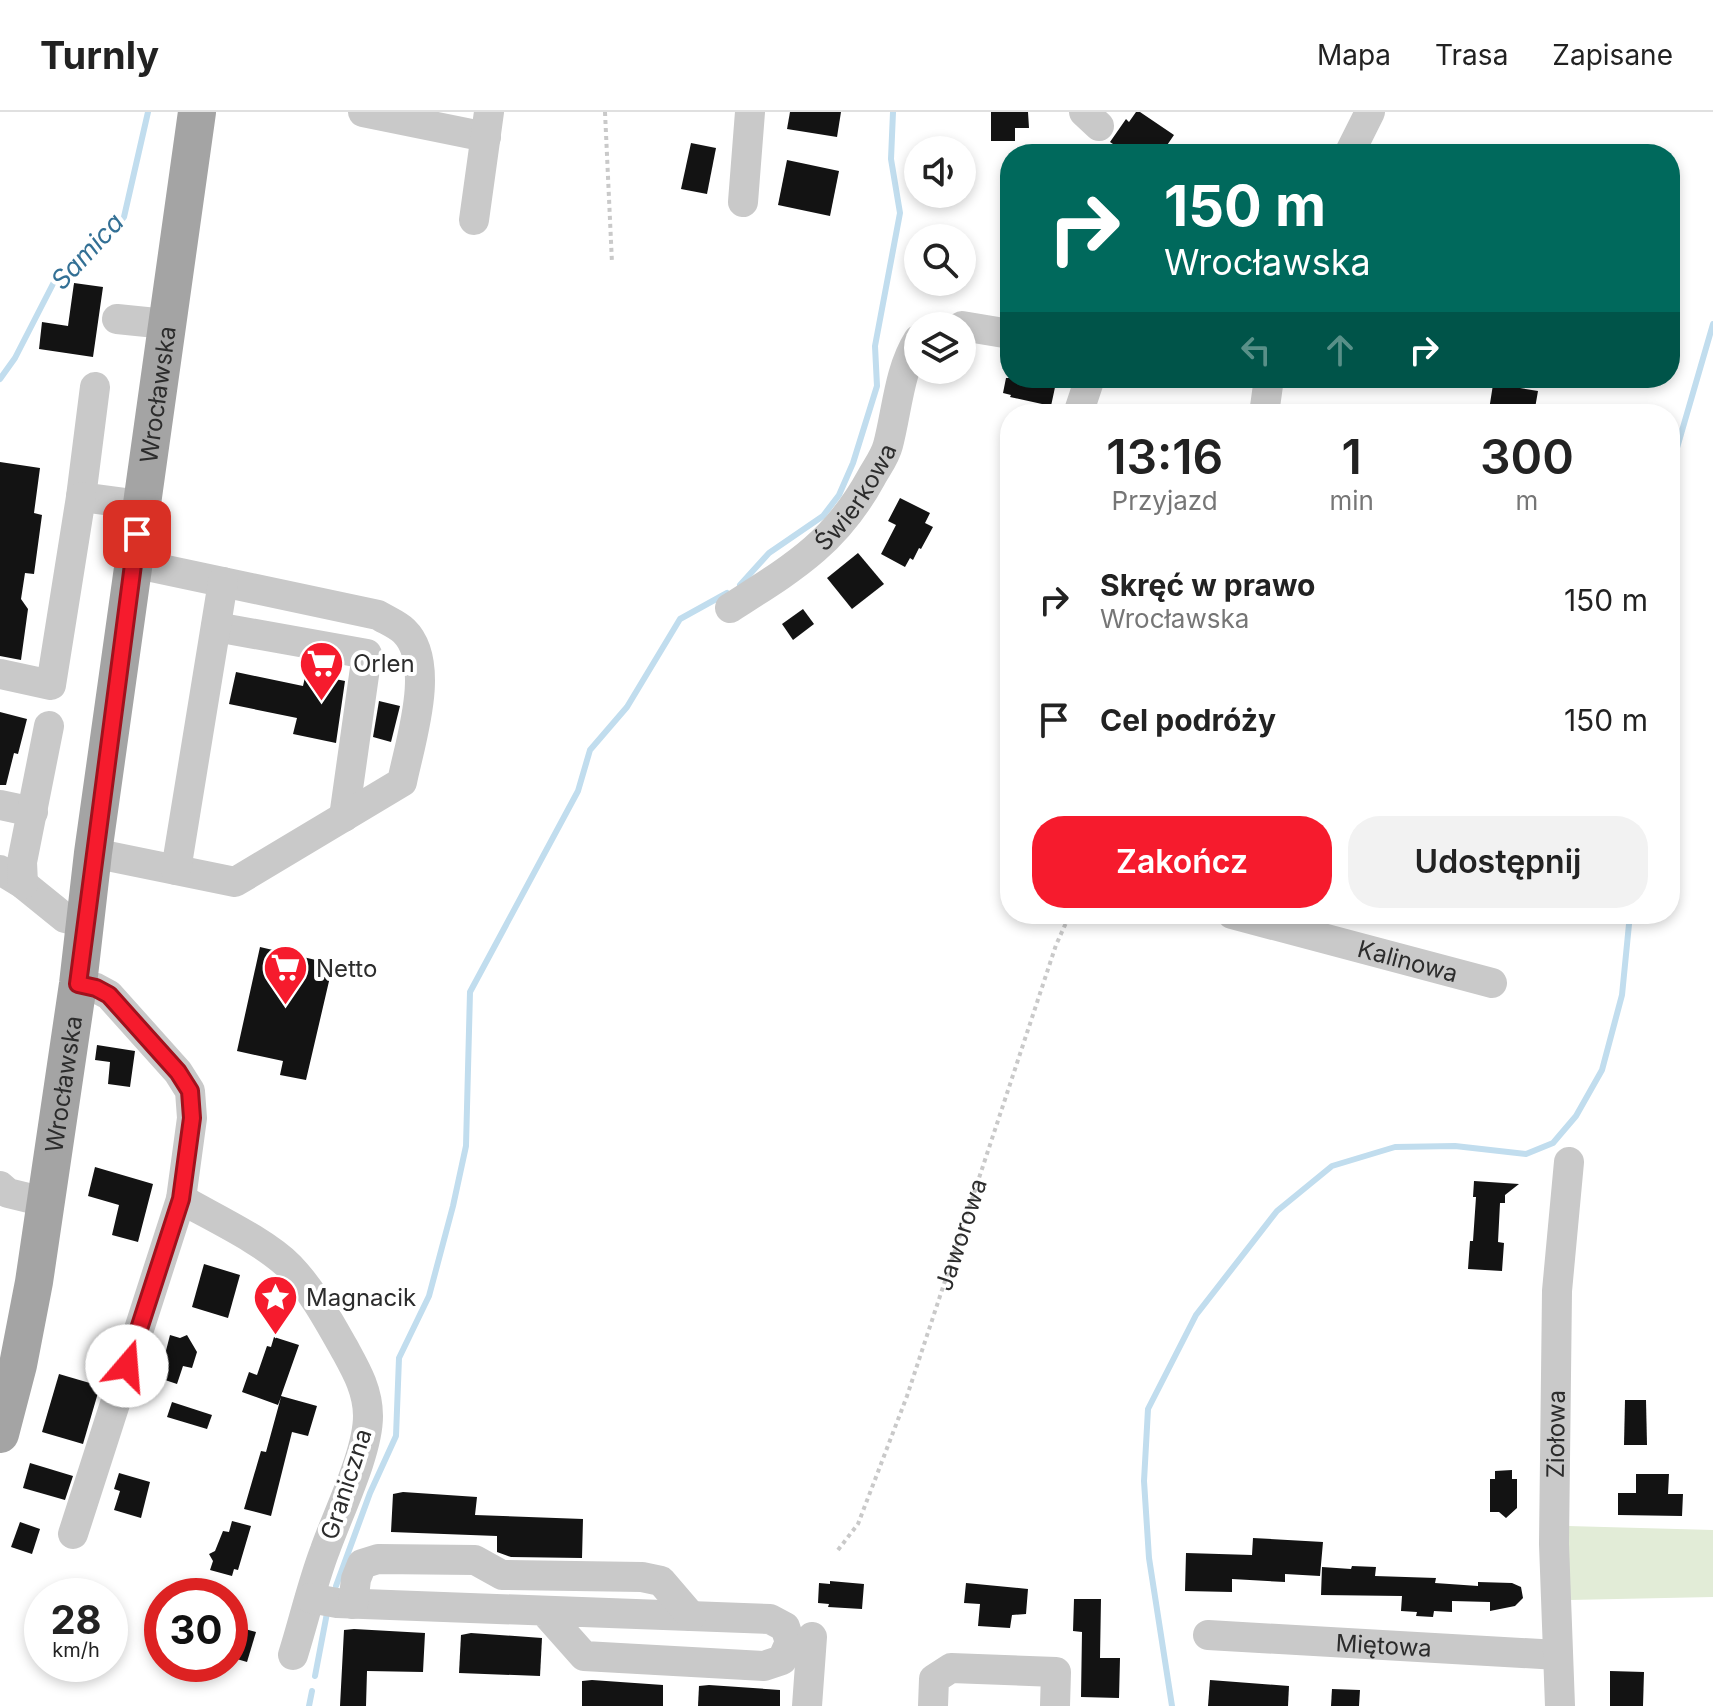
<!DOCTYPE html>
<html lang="pl">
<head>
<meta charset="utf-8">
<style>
	:root { --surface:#fff; --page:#f2f2f2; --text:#222; --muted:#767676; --line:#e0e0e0; --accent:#f61b2d }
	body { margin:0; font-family:Inter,sans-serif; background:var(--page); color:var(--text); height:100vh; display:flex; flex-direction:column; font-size:30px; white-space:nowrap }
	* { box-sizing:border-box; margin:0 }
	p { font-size:26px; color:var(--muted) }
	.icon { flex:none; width:44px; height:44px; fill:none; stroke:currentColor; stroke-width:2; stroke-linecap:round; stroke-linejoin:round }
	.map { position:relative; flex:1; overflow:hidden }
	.details { position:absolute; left:1000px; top:292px; width:680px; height:520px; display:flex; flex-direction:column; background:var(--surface); border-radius:32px; box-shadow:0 4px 12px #0003 }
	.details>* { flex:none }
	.hud { position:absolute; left:1000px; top:32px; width:680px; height:244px; border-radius:32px; box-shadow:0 4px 12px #0003; background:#00695c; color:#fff; overflow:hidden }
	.buttons { position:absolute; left:904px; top:24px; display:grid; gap:16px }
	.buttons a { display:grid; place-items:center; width:72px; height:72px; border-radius:50%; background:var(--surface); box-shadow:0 4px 12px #0003; font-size:40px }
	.speed { position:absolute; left:24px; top:1466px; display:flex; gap:16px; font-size:40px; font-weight:700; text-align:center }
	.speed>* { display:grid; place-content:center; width:104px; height:104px; border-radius:50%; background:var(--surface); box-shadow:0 4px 12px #0003; line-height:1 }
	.speed small { font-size:20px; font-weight:400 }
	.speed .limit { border:12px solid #d22; background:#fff; color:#111 }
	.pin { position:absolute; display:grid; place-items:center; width:68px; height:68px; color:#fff; margin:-34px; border-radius:16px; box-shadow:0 4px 12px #0006 }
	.me { position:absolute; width:88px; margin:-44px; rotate:18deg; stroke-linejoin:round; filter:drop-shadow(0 0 6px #0008) }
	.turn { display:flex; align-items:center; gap:28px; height:168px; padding:0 32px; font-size:36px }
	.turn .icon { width:104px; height:104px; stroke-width:2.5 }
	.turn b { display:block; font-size:56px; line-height:68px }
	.lanes { display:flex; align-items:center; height:76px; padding:0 32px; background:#0003; justify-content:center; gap:40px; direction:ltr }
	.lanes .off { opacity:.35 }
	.eta { display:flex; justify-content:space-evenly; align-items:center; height:136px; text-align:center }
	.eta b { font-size:48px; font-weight:600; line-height:56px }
	.primary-button { display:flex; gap:16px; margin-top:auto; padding:16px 32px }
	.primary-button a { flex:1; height:92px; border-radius:32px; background:var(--accent); color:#fff; font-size:32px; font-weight:600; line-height:92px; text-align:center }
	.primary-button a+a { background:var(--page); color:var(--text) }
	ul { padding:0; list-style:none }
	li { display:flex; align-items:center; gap:24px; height:120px; padding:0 32px }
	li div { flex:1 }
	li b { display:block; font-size:30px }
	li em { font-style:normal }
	header { display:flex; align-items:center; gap:48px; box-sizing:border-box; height:112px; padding:0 40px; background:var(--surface); border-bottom:2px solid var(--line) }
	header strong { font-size:38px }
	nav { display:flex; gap:44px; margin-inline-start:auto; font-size:28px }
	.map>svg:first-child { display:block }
	.green { fill:#e2ecd7 }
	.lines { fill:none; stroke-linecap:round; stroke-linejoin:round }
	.stream { stroke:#c1ddee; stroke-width:6 }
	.building { fill:#131313 }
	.path { stroke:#c9c9c9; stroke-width:4; stroke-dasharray:4 4; stroke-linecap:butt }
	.minor { stroke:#c9c9c9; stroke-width:30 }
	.major { stroke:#a4a4a4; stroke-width:38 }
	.route-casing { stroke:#a0121d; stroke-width:20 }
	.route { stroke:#f61b2d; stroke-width:14 }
	.labels { text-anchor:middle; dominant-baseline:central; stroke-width:8; stroke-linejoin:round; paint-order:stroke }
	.street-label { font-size:24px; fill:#2c2c2c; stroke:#fff }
	.poi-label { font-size:24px; fill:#2c2c2c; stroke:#fff; text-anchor:start }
	.water-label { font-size:26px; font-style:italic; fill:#337095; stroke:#fff }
</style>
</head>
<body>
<header>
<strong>Turnly</strong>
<nav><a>Mapa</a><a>Trasa</a><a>Zapisane</a></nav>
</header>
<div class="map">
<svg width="1713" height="1594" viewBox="0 0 1713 1594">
	<rect width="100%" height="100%" fill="#fff"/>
	<path class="green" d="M1568,1414l145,4v67l-144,3z"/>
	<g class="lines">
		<g class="stream">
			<path d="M0,267l15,-21 40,-78 13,-15 46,-35 10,-13 24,-105"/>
			<path d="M1670,360l43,-148"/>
			<path d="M740,473l29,-32 54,-37 16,-21 14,-32 24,-77 -2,-40 25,-133 -9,-54 2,-47"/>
			<path d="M336,1474l34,-93 26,-57 3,-78 30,-62 24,-90 13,-60 4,-154 108,-201 12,-41 37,-43 53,-88 47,-26"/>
			<path d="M315,1564l12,-63"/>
			<path d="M309,1594l3,-15"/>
			<path d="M1172,1594l-23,-148 -5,-77 4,-72 48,-94 81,-104 55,-45 63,-19 60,-1 71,8 27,-11 23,-27 26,-46 20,-75 8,-81"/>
		</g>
	</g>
	<g class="building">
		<path d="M790,0h51l-4,25 -50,-8z"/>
		<path d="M991,0h37l1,16h-14v13h-24z"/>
		<path d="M1136,0h4l34,23 -13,19h-33l-18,-12 16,-23 3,3z"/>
		<path d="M691,31l25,5 -9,46 -26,-5z"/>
		<path d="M787,48l52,11 -9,45 -52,-11z"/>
		<path d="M74,171l29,4 -10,70 -54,-8 3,-27 26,4z"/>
		<path d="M1006,266h51l-6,28 -41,-9 1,-2 -8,-2z"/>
		<path d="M1494,266h21l-1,9 24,4 -4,23 -45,-4z"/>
		<path d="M0,350l40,6 -6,45 8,2 -8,59 -9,-1 -4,26 7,10 -7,51 -21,-4z"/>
		<path d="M900,386l30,15 -5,10 8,4 -12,22 -2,-1 -6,12 -3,-2 -5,9 -24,-13 15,-29 -8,-4z"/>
		<path d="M858,441l26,31 -32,25 -25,-31z"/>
		<path d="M803,497l11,15 -21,16 -11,-16z"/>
		<path d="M236,560l67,14 3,-13 39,8 -9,62 -43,-9 4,-16 -68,-14z"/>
		<path d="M379,589l21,5 -9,36 -18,-5z"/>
		<path d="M0,600l27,7 -9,35 -4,-1 -8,32h-6z"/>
		<path d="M260,835l73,17 -27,116 -26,-5 3,-14 -46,-10z"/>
		<path d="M97,933l38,6 -5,36 -22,-3 2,-22 -15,-2z"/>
		<path d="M95,1055l58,17 -15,58 -26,-7 7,-30 -31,-9z"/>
		<path d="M1474,1069l45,3 -14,11v8h-5l-2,39 6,1 -2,28 -34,-2 2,-28h3l3,-44h-3z"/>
		<path d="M204,1152l36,11 -12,43 -36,-11z"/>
		<path d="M170,1223l10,3 7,-3 10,17 -5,16 -9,-2 -6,18 -18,-6z"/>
		<path d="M274,1225l25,8 -18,51 36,10 -9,30 -16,-4 -21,84 -27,-7 17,-58 5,1 15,-55 -3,8 -36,-13 7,-20 8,3 10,-29 4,1z"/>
		<path d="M59,1262l41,12 -17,58 -41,-12z"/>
		<path d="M1625,1288h21l1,45h-23z"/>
		<path d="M172,1290l40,13 -5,14 -40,-12z"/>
		<path d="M30,1351l43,13 -8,24 -42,-12z"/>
		<path d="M1512,1358v9h5v29l-11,10 -7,-6h-9v-33h5v-8z"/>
		<path d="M119,1361l31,9 -9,36 -27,-8 6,-19 -6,-2z"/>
		<path d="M1636,1362h33l-1,20h15l-1,22 -64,-1v-22h18z"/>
		<path d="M403,1380l74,5 -2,18 108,4 -1,39 -71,-1 -14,-5v-16l-106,-4 2,-38z"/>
		<path d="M232,1409l19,5 -13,44 -4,-1 -2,7 -22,-6 3,-9 -4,-7 6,-3 8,-20 6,1z"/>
		<path d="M20,1410l20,7 -8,25 -21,-7z"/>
		<path d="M1253,1426l70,4 -3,34 -35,-2v8l-53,-3v13l-47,-1 1,-38 66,2z"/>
		<path d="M1352,1454l24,1 -1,9 61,2 -1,5 43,3v-4l34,1 9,4 2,11 -8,8 -25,5v-9l-38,-1v11l-18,-1 -1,6 -17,-1 1,-4 -16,-1 1,-15 -81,-1 1,-28 29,2z"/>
		<path d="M830,1469l34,3 -2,25 -34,-2 1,-3 -11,-1 1,-20 11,1z"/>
		<path d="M966,1471l62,6 -2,25 -14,1 -2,13 -32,-2 2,-22 -16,-1z"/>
		<path d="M1074,1487h27l-1,59h20l-1,40 -38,-1 1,-65 -9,-1z"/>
		<path d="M230,1513l26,7 -9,30 -17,-5z"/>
		<path d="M354,1517l71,4 -2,39 -56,-1 -1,35h-26l4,-76z"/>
		<path d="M471,1521l71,5 -2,38 -81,-3 2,-38z"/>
		<path d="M1610,1559l34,1 -1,34h-33z"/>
		<path d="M592,1568l71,5v21h-81v-25z"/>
		<path d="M1210,1568l79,6 -1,20h-80z"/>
		<path d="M709,1573l71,5v16h-82l1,-20z"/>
		<path d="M1332,1577l28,1 -1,16h-28z"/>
	</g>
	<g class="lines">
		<g class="path">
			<path d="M605,0l7,151"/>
			<path id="s1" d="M838,1438l20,-26 49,-128 149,-451 14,-31"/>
		</g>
		<g class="minor">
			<path d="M363,0l123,25"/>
			<path d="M1084,0l15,14"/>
			<path d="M1349,42l21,-42"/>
			<path d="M743,90l7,-90"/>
			<path d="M474,108l15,-108"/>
			<path d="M117,207l49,5"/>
			<path d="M962,214l48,8"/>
			<path d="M95,275l-14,110 60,8"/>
			<path d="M1078,302l12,-36"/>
			<path d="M1264,302l5,-36"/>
			<path id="s2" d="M730,496c61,-39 105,-64 141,-130 6,-11 14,-21 17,-33 9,-34 11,-75 30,-105"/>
			<path d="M216,515l151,27 -23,163"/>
			<path d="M0,562l51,11 30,-188"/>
			<path d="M0,693l33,7"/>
			<path d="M93,741l142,29 167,-100c8,-40 35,-119 2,-151 -6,-6 -18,-11 -26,-16l-245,-52"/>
			<path d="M0,758l23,14 42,34 20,5"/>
			<path d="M176,758l47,-288"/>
			<path d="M23,772l-1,-22 27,-136"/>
			<path id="s3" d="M1232,802l260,69"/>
			<path d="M0,1074l8,7 37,9"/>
			<path d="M181,1087c33,19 83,42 109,68 22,23 38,53 54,81 12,22 24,42 24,68 0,37 -30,97 -43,134 -13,34 -21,70 -32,105"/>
			<path d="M73,1422l108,-335 11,-81 -2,-27 -12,-19 -69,-77 -13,-7 -18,-4"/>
			<path d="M310,1486l27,5 433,16 15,8 5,15 -8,18 -18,6 -180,-10 -40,-45"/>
			<path d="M353,1492l3,-25 6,-15 16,-5 97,1 27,15 140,2 19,4 30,35"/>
			<path id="s4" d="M1208,1523l350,20"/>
			<path d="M807,1594l5,-69"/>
			<path d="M933,1594l1,-27 17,-11 105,4 -1,34"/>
			<path id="s5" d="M1560,1594l-6,-162 3,-253 12,-129"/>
		</g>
		<path class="major" id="s6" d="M0,1322l18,-69 16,-83 44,-298 15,-131 104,-741"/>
	</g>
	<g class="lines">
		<defs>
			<path id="route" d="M127,1254l54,-167 11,-81 -2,-27 -12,-19 -69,-77 -13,-7 -18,-4 59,-450"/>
		</defs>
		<use href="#route" class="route-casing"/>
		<use href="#route" class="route"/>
	</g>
	<defs>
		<symbol id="supermarket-pin" viewBox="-11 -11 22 30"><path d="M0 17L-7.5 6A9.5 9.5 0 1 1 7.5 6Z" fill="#f61b2d" stroke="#fff"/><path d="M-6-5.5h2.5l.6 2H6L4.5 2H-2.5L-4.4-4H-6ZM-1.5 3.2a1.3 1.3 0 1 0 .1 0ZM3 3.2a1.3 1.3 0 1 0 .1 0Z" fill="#fff"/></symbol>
		<symbol id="sight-pin" viewBox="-11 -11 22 30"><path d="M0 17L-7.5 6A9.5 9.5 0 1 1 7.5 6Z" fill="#f61b2d" stroke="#fff"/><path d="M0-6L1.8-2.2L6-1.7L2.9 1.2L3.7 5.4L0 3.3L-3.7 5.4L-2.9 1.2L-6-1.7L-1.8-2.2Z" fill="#fff"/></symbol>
	</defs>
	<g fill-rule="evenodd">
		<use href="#supermarket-pin" x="296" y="526" width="51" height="69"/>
		<use href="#supermarket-pin" x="260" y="830" width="51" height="69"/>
		<use href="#sight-pin" x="250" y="1160" width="51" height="69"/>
	</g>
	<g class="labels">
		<g class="street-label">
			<text stroke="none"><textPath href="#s6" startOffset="1052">Wrocławska</textPath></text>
			<text stroke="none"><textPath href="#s2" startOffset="170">Świerkowa</textPath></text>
			<text stroke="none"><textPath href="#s3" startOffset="182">Kalinowa</textPath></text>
			<text stroke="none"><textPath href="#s6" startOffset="356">Wrocławska</textPath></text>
			<text stroke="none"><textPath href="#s1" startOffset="340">Jaworowa</textPath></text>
			<text stroke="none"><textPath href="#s5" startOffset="272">Ziołowa</textPath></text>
			<text transform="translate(346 1372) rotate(-72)">Graniczna</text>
			<text stroke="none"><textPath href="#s4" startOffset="176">Miętowa</textPath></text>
		</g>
		<g class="poi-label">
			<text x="353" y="551">Orlen</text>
			<text x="316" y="856">Netto</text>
			<text x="306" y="1185">Magnacik</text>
		</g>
		<g class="water-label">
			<text transform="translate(87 139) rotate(-47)">Samica</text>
		</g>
	</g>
</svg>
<div class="buttons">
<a><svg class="icon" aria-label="sound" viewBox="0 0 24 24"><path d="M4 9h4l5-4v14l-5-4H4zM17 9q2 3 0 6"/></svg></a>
<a><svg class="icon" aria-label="search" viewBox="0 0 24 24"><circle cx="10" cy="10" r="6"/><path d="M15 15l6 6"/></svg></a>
<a><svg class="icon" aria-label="layers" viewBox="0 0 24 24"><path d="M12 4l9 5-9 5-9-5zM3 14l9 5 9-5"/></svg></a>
</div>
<div class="speed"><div>28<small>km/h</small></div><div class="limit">30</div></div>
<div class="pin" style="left:137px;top:422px;background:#d93025"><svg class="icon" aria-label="arrive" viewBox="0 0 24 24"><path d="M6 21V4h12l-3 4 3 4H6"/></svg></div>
<svg class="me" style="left:127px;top:1254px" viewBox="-20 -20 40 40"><circle r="19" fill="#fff"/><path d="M0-13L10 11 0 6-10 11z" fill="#f61b2d"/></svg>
<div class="hud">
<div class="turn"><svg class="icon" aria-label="right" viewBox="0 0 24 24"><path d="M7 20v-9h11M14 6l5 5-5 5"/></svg><div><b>150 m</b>Wrocławska</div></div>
<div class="lanes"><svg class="icon off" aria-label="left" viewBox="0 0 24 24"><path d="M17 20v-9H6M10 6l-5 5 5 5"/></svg><svg class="icon off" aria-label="ahead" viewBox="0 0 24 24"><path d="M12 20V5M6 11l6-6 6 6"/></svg><svg class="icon" aria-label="right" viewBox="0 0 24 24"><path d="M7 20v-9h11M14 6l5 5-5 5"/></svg></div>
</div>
<section class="details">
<div class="eta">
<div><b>13:16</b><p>Przyjazd</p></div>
<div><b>1</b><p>min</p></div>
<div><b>300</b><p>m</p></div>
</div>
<ul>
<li><svg class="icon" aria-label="right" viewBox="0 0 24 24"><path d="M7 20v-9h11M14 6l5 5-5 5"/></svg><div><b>Skręć w prawo</b><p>Wrocławska</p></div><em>150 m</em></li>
<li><svg class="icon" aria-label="arrive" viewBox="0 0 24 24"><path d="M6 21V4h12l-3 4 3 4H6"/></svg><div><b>Cel podróży</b></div><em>150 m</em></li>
</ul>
<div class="primary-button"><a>Zakończ</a><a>Udostępnij</a></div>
</section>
</div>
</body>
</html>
